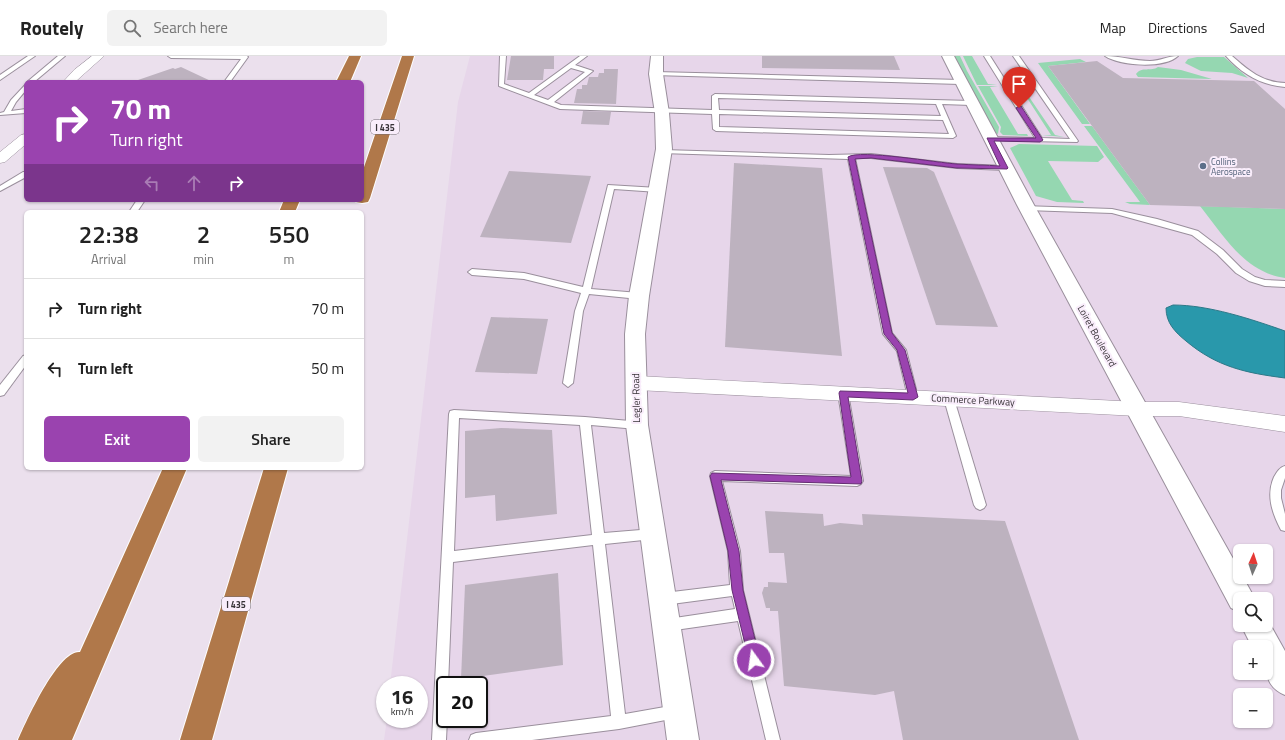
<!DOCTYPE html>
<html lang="en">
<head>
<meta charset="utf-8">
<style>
	:root { --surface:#fff; --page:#f2f2f2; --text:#222; --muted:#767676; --line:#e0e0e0; --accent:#9a43af }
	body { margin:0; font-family:"Titillium Web",sans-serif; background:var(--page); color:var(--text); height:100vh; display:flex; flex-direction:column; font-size:15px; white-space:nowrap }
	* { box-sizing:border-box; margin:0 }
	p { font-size:13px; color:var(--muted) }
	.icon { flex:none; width:22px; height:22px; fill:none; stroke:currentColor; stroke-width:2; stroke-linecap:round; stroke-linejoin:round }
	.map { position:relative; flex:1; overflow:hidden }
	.sheet { position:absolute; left:24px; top:154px; width:340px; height:260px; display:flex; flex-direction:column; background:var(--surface); border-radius:6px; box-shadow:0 1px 3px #0004 }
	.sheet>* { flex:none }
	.banner { position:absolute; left:24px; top:24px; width:340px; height:122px; border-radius:6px; box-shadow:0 1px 3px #0004; background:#9a43af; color:#fff; overflow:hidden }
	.needle { width:26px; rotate:3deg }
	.tools { position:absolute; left:1233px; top:488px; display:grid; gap:8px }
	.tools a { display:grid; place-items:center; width:40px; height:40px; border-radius:6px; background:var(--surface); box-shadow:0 1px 3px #0004; font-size:20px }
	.speed { position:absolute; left:376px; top:620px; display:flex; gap:8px; font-size:20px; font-weight:700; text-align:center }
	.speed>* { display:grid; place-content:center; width:52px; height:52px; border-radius:50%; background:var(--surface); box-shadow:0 1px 3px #0004; line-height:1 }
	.speed small { font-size:10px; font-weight:400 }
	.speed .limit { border:2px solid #111; border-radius:6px; background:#fff; color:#111 }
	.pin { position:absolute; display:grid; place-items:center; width:34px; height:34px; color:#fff; margin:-41px -17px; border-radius:50% 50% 50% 0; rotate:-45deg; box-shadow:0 0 4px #0007 }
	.pin .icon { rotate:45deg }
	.me { position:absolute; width:44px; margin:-22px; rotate:346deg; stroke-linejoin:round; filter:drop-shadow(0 0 3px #0008) }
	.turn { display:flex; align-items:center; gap:14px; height:84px; padding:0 20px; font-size:18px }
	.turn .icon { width:52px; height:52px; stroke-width:2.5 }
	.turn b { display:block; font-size:28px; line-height:34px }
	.lanes { display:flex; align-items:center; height:38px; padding:0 20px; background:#0003; justify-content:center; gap:20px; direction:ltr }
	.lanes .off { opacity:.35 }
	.eta { display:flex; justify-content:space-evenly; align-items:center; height:68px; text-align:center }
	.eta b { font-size:24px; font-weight:600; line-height:28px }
	.button { display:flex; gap:8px; margin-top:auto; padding:8px 20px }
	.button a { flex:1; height:46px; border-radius:6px; background:var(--accent); color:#fff; font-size:16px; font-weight:600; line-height:46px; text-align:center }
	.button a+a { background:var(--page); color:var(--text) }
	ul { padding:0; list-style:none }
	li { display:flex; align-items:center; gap:12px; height:60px; padding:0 20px; border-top:1px solid var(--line) }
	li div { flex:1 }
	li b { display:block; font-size:15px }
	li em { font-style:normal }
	header { display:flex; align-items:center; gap:24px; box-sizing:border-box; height:56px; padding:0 20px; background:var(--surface); border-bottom:1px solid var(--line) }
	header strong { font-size:19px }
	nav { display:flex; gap:22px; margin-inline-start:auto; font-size:14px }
	.search { width:280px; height:36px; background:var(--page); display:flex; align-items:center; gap:10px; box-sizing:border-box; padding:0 14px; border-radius:6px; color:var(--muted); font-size:15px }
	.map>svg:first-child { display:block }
	.built { fill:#e7d6ea; fill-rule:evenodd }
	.green { fill:#95d7b1 }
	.water { fill:#2998ab; stroke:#2d7988 }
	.building { fill:#bdb2bf }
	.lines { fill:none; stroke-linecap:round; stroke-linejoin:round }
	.service-casing { stroke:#9a8f9c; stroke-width:2 }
	.minor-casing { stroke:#9a8f9c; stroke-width:1 }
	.tertiary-casing { stroke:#9a8f9c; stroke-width:2 }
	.motorway-casing { stroke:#fff; stroke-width:2 }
	.service { fill:#fff; fill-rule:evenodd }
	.minor { fill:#fff; fill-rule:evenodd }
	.tertiary { fill:#fff; fill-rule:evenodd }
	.motorway { fill:#b0784a; fill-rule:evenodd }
	.route { fill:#9a43af; stroke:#642c72 }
	.service-dot { fill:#5c6f8a; stroke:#f9edfb; stroke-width:1.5 }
	.labels { text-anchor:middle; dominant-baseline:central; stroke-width:4; stroke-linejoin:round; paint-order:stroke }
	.shield { fill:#f9edfb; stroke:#716a72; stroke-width:1 }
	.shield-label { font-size:9px; font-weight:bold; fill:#373237 }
	.far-service-label { font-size:9px; fill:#4e5e75; stroke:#f9edfb; text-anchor:start }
	.street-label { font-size:10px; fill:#373237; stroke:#f9edfb }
</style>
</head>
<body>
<header>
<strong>Routely</strong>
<div class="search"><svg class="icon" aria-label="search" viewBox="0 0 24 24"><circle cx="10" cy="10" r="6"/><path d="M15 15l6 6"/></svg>Search here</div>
<nav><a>Map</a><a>Directions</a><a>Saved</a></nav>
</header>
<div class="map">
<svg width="1285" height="684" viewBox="0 0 1285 684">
	<rect width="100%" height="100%" fill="#ebe0ed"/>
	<path class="built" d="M470,0h815v684h-901l3,-21h32v-34h-29l68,-583zM1240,495h26v26h-26zM1240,543h26v26h-26zM1240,591h26v26h-26zM445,629h34v34h-34zM1240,639h26v26h-26z"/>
	<g class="green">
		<path d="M953,0h7l7,15 32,56 -1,7 -4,-2z"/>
		<path d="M963,0h9l16,28 9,1h-20z"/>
		<path d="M1197,1h27l24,21 -16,-5 -31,-2 -16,-8 3,-4z"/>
		<path d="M1080,3l6,3 -38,4 42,58h-8l-44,-61z"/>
		<path d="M1158,11l23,3 31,9 -74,-2 -2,-3c6,-8 15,-2 22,-7z"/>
		<path d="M978,30h20l-8,1 28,47h9l1,2 -25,-1 -3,-3 1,-5z"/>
		<path d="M1012,31h19l-8,1 32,47 9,2 -22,-2h9l-31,-48z"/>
		<path d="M1084,70h8l58,79 -20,-1 -5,-2h15z"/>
		<path d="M1019,88l78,2 7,11 -6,5 -50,-1 24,39 11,1 1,2 -27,-1 -21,-6 -26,-48z"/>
		<path d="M1200,150l85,3v69c-41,-6 -61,-42 -85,-72z"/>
	</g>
	<path class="water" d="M1173,249c36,0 78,14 112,26v47c-39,-5 -68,-11 -99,-37 -11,-9 -20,-18 -20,-33z"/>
	<g class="building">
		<path d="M511,0h43v13h-10l-1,11h-36z"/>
		<path d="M762,0h132l6,14 -138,-2z"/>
		<path d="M1097,5l26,17 131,3 31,28v100l-135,-4 -102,-139z"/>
		<path d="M181,11l32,15h-75v-2l35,-12 2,1z"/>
		<path d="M604,13h14l-2,35 -42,-1 3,-14h5v-4h5l2,-8h9l1,-4h5z"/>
		<path d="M583,55l28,1 -2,13 -28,-1z"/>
		<path d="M734,107l88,5 20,188 -117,-9z"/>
		<path d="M883,111l44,1 7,4 64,155 -62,-2z"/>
		<path d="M509,115l82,5 -20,67 -91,-6z"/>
		<path d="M491,261l57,2 -11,55 -62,-2z"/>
		<path d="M501,372l51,2 5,84 -61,7 -1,-26 -30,3v-67z"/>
		<path d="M765,455l58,3 1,12 16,-3 23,2 -1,-11 143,7 74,219h-176l-9,-49 -19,4 -91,-9 -6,-75h-8v-3h-4l-4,-15 2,-6h4v-5l19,1 -3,-30h-15z"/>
		<path d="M558,517l5,92 -102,14 4,-94z"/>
	</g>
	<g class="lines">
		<defs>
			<g id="service">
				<path d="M28,0h7l-35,24v-5z"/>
				<path d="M58,0h7l-31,26h-7z"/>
				<path d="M168,0h79l1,1 -18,25h-6l17,-23 -70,-1z"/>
				<path d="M500,0h6l-2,28 25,9 51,-37h7l-12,9 18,6 -39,31 7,3 151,5v-14l3,-2 256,7 3,2 -3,2 -29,-1 14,32 -3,2 -237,-7 -3,-2 -1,-15 -152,-5 -61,-23zM571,12l14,4 -37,28 -14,-5zM718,42l218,6 5,12 -222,-6zM719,58l224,6 6,14 -230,-7z"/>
				<path d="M984,0h6l52,82 28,1 -57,-83h6l59,85 -1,1 -89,-2v-2l2,-1 45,1z"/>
				<path d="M1105,0c15,0 30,5 45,5 10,0 18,-5 28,-5 -14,13 -58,10 -73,0z"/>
				<path d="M1226,0h6c17,15 30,26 53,27v4c-24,-2 -43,-13 -59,-31z"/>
				<path d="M656,16l304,8 3,2 -3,2 -306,-9 -1,-1z"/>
				<path d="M26,28v6l-10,12 -5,9 15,-2v4l-26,2v-2l4,-1 7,-12z"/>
				<path d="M663,94l166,5 42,-1 86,10 51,2 1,2 -4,2 -48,-2 -86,-10h-16l37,175 14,17 12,47 -1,3 -4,1 -5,-4 -11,-46 -14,-17 -35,-175 -187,-6 -1,-1z"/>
				<path d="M23,116h3v5l-26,14v-5z"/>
				<path d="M608,129l50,3 4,2 -4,2 -44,-3 -23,100 48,4 4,3 -4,3 -50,-5 -6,17 -10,72 -5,4 -5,-4 12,-72 6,-18 -57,-14 -52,-4 -4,-3 4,-3 52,4 59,14z"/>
				<path d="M137,144h8l-8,12h-8z"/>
				<path d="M1023,150l89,3 45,10 41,12 25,19 19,19 13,8 10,3 20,1v6l-20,-1 -16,-5 -13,-8 -19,-19 -25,-19 -80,-22 -86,-3 -4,-2z"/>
				<path d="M26,299v10l-22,30 -4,1v-11l23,-29z"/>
				<path d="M843,333l5,4 15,88 -2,3 -4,2 -135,-5 18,70 3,39 37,150h-14l-28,-119 -70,10 -5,-2 -1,-4 1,-4 5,-2 67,-10 -3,-13 -68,9 -4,-2 -2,-4 2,-4 4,-2 66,-8 -2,-34 -18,-75 1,-3 4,-2 136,5 -13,-83z"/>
				<path d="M949,339l4,1 1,3 32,106 -2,3 -4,2 -4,-2 -2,-3 -30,-106 1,-3z"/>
				<path d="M454,354l131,7 56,5 1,3 -1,3 -4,1 -46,-4 13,108 49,-4 4,1 2,4 -2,4 -4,1 -48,5 20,170 51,-9 5,2 2,5 -2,5 -62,12 -87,11h-63l2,-5 5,-2 135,-17 -18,-171 -140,17 -5,123h-3v34h2l-1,21h-14l17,-326 1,-3zM459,362l121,7 12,110 -138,16z"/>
				<path d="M1285,410v12l-4,12v8l4,16v17l-4,-1c-9,-17 -15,-35 -7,-53 3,-5 6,-10 11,-11z"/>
			</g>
			<g id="minor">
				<path d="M92,0h12l-29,26h-12l11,-12z"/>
				<path d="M26,78v10l-21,18 -5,1v-11l21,-17z"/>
				<path d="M637,320l501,26h41l106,14v16l-106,-16h-41l-501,-26 -7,-2 -2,-5 2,-5z"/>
			</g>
			<g id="tertiary">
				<path d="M651,0h12v18l6,39 3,36 -23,147 -4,38 3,91 51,315h-32l-41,-315 -1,-91 4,-38 27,-147 -1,-36 -6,-39z"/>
				<path d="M942,0h12l80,149 206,366v6h3l12,22h-15v13l-9,-4 -214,-403z"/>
				<path d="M1266,561l19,34v44c-22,-9 -19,-27 -19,-48h-14l-11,-22h25z"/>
			</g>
			<g id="motorway">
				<path d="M349,0h12l-11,26h-14z"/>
				<path d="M402,0h12l-44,142 -2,4 -6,1 -6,-1 -1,-2h7v-27z"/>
				<path d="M284,144h16l-5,12h-16z"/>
				<path d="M163,412h24l-115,272h-54c8,-18 40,-90 62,-88z"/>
				<path d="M264,412h24l-76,272h-32z"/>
			</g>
		</defs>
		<use href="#service" class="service-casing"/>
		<use href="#minor" class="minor-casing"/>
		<use href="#tertiary" class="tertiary-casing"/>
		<use href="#motorway" class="motorway-casing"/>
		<use href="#service" class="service"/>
		<use href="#minor" class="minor"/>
		<use href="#tertiary" class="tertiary"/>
		<use href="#motorway" class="motorway"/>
	</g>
	<path class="route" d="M1019,50h2l22,34 -3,2 -46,-1 14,27 -1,1 -50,-1 -86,-10 -16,1 37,174 13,17 13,47 -5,3 -65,-3 14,84 -1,3 -140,-4 18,71 4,39 17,70 -1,5 -5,2 -4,-2 -18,-75 -4,-39 -18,-75 2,-3 139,4 -12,-84 1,-2 68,2 -11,-43 -13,-16 -36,-177c11,-8 91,6 109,7 15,1 29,1 43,2l-13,-28h49l-20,-30z"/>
	<circle class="service-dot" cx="1203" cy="110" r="4"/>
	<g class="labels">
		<g class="shield">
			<rect x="371" y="64" width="28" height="14" rx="3"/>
			<rect x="222" y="541" width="28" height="14" rx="3"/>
		</g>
		<g class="shield-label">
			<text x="385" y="71">I 435</text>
			<text x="236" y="548">I 435</text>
		</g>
		<g class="far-service-label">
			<text x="1211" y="105">Collins<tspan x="1211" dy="10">Aerospace</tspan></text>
		</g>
		<g class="street-label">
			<text transform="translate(1097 280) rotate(61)">Loiret Boulevard</text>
			<text transform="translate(636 342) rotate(-91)">Legler Road</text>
			<text transform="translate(973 344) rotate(3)">Commerce Parkway</text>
		</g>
	</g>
</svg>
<div class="tools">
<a><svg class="needle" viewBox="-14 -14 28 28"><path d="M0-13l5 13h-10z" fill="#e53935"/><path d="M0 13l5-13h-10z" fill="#767676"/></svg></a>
<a><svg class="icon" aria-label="search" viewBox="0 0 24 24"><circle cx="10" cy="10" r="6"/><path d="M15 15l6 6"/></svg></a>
<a>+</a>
<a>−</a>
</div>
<div class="speed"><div>16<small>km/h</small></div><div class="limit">20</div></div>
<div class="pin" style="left:1019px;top:52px;background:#d93025"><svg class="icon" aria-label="arrive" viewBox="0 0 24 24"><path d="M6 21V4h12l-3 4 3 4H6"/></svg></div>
<svg class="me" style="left:754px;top:604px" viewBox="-20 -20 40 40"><circle r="17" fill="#9a43af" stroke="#fff" stroke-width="3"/><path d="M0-11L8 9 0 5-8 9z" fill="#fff"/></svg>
<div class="banner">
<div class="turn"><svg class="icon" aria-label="right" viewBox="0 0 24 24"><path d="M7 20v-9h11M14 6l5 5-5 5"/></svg><div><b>70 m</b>Turn right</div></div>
<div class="lanes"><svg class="icon off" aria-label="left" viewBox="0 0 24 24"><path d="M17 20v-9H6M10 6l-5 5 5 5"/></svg><svg class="icon off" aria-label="ahead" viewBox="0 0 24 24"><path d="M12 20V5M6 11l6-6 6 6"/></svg><svg class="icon" aria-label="right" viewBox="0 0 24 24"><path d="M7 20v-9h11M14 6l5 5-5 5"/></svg></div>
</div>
<section class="sheet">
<div class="eta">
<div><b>22:38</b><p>Arrival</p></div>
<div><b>2</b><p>min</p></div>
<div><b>550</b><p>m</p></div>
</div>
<ul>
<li><svg class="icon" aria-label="right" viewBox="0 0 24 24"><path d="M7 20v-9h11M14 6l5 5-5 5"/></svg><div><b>Turn right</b></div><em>70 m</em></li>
<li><svg class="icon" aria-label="left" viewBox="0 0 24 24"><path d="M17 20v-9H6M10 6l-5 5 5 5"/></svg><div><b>Turn left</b></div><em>50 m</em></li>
</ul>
<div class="button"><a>Exit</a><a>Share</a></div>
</section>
</div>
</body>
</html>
